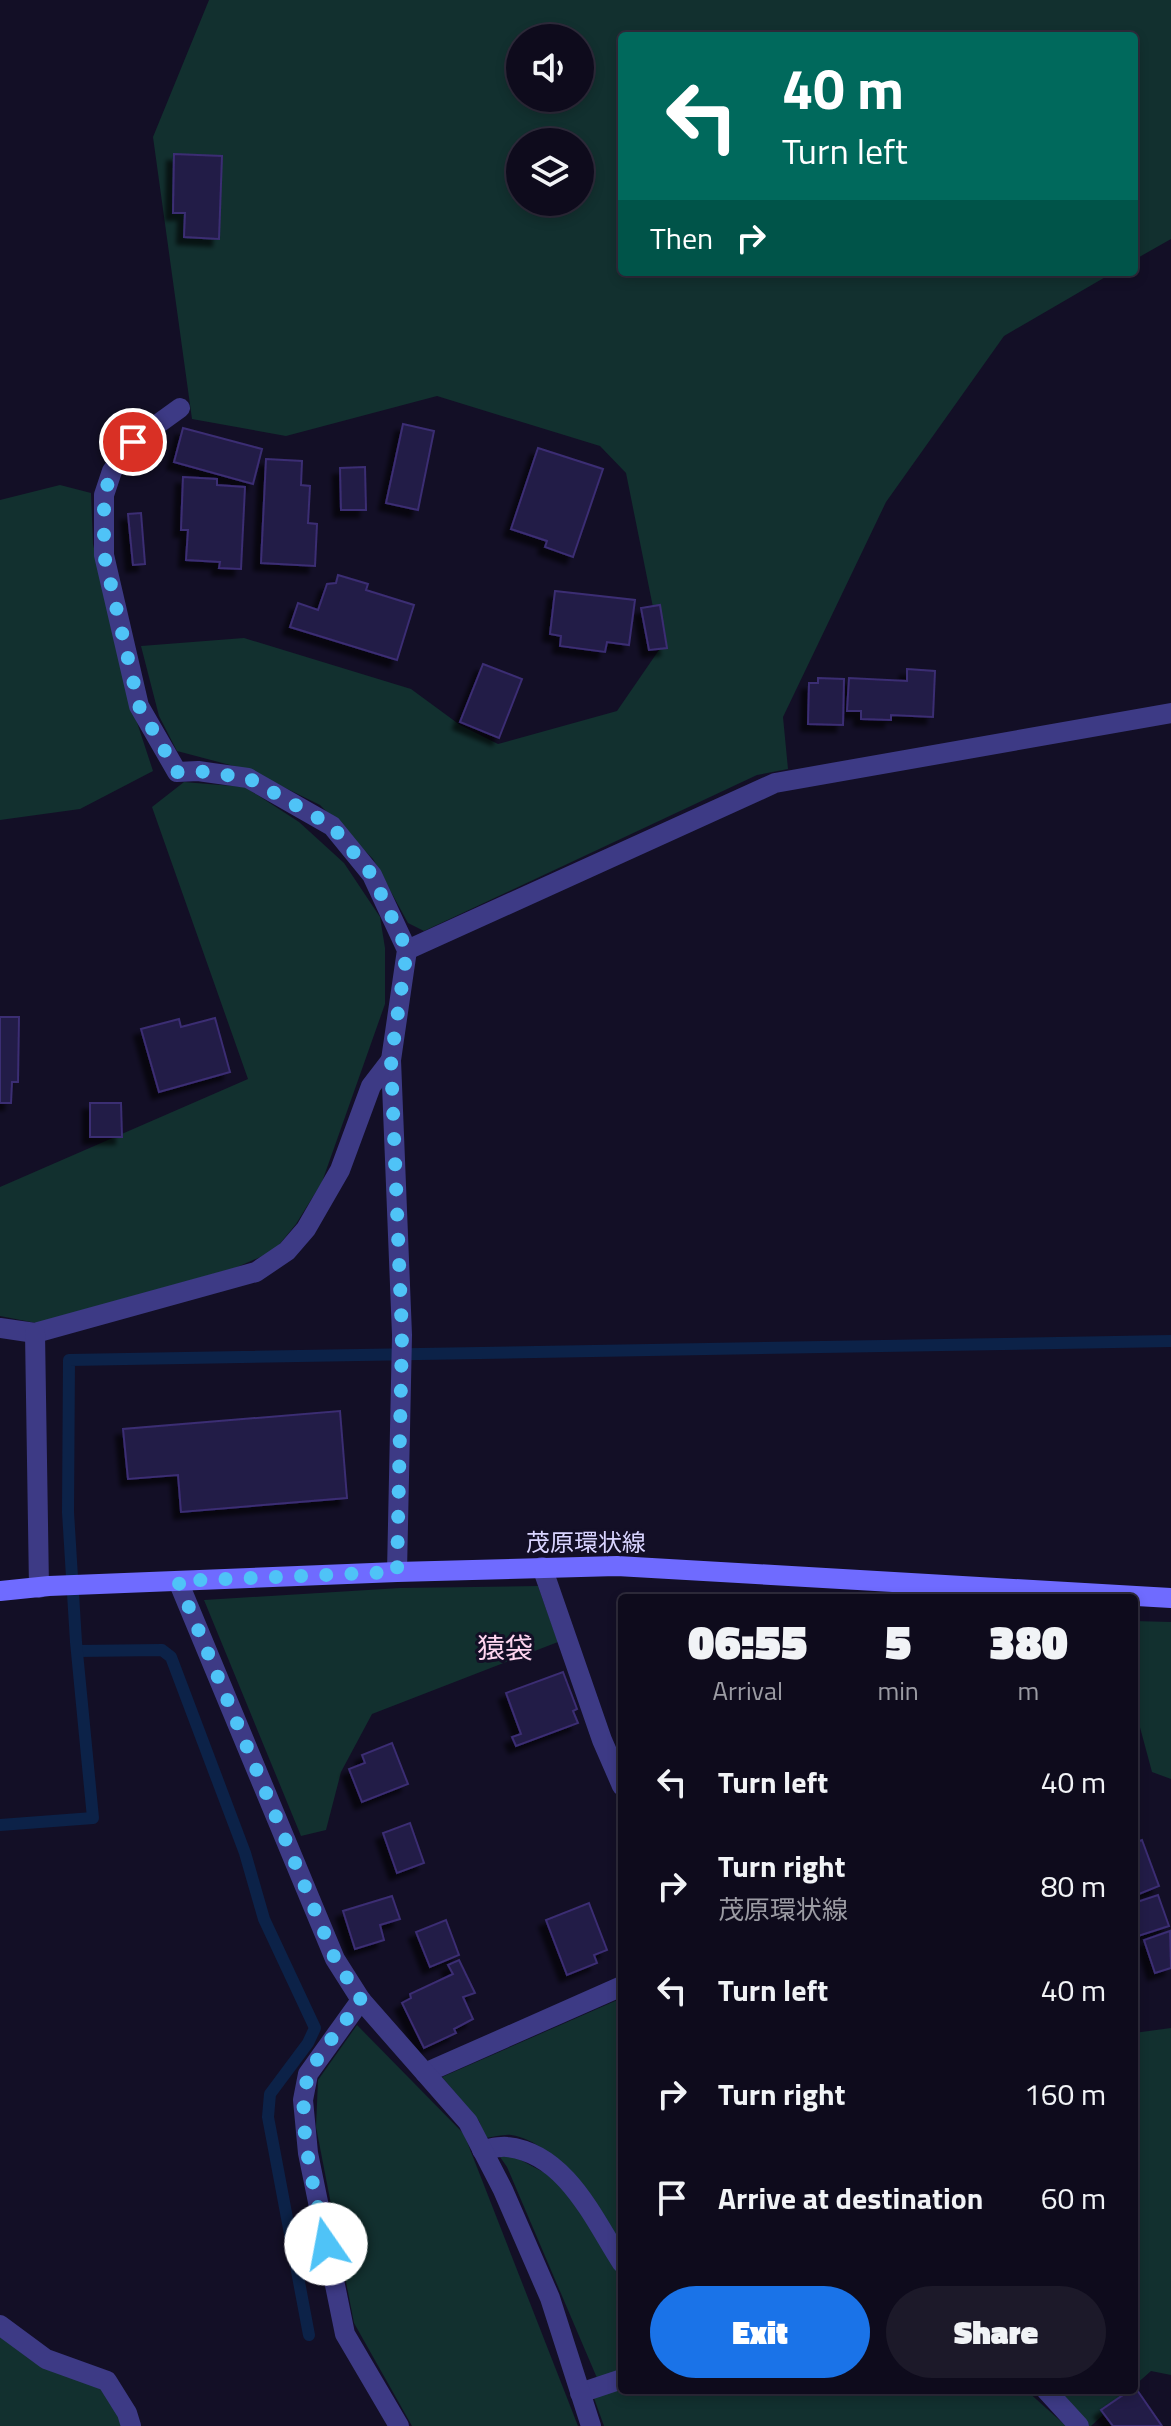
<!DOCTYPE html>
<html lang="en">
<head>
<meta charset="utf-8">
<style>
	:root { --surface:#0e0b1c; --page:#1c1929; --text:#f1f3f6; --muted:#9b9ba3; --line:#2e2b3b; --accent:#1a73e8 }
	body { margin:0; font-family:"Titillium Web","Noto Sans JP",sans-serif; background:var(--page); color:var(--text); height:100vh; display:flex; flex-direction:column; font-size:30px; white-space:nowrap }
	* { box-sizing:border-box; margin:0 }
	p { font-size:26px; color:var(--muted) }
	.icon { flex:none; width:44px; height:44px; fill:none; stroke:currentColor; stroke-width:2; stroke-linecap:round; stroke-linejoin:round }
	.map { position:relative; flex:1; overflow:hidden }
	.drawer { position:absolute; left:618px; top:1594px; width:520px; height:800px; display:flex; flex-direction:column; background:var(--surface); border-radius:8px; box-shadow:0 4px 12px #0003,0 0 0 2px var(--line) }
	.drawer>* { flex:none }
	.top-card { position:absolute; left:618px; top:32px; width:520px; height:244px; border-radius:8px; box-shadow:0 4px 12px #0003,0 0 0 2px var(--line); background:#00695c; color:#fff; overflow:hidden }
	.tools { position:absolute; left:506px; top:24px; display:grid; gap:16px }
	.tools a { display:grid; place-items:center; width:88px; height:88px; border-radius:50%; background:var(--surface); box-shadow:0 4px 12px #0003,0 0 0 2px var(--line); font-size:40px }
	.pin { position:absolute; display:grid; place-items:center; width:68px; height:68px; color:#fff; margin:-34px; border:4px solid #fff; border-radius:50%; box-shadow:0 2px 8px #0007 }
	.me { position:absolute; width:88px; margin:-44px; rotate:348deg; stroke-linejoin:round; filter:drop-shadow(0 0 6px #0008) }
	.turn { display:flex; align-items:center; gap:28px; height:168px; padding:0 32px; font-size:36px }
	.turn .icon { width:104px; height:104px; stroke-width:2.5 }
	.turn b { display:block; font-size:56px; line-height:68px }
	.then { display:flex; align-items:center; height:76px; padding:0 32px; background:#0003; gap:16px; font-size:30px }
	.eta { display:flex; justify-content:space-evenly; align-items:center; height:136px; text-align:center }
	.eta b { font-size:48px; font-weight:800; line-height:56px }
	.button { display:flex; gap:16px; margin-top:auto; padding:16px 32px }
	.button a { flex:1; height:92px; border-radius:48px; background:var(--accent); color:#fff; font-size:32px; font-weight:800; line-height:92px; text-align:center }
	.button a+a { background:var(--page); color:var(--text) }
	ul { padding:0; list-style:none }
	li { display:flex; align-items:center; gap:24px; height:104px; padding:0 32px }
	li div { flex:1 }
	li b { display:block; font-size:30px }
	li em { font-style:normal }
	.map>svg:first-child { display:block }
	.green { fill:#12302f; fill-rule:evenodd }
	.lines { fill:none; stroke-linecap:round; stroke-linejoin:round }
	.stream { stroke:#0c2248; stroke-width:12 }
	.building { fill:#241b47; stroke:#3b2d73; stroke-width:2; filter:url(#shadow) }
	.service { stroke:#3d3a85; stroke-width:20 }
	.minor { stroke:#3d3a85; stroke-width:20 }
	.secondary { stroke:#6f6bff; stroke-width:20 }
	.route { stroke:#4fc3f7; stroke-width:14; stroke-dasharray:0 25.2 }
	.labels { text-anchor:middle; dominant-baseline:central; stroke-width:6; stroke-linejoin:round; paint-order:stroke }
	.street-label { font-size:24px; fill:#d9d4ff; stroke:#130f26 }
	.quarter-label { font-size:28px; fill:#ffd6f0; stroke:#130f26 }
</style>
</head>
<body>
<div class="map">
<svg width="1171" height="2426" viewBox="0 0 1171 2426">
	<defs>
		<filter id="shadow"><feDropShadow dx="-7" dy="7" stdDeviation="2" flood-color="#0009"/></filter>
	</defs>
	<rect width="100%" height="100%" fill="#130f26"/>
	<g class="green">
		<path d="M209,0h962v239l-37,21v-224h-512v236h492l-110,64 -118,166 -103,215 5,52 -31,6 -333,156 -16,-8 -35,-64 -53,-54 -71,-35 -72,-19 -18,-35 -18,-70 103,-8 167,51 49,36 38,19 119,-33 44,-64 -35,-174 -26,-27 -163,-50 -151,40 -94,-17 -39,-282zM520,38h60v60h-60zM520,142h60v60h-60z"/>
		<path d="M60,485l31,8 2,51 37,157 23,70 -73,38 -80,11v-320z"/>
		<path d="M184,782l61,5 54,35 45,41 36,54 5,31v56l-63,178 -26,42 -22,27 -39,17 -199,55 -36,-7v-129l248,-108 -96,-272z"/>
		<path d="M538,1586l20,56 -186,72 -31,58 -15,58 -25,6 -97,-236 196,-12z"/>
		<path d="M1134,1621l37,1v157l-19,-7 -18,-67z"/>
		<path d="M622,1998v247c-25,-36 -64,-103 -111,-110 -7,-1 -17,2 -25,3l-7,-17 -37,-44z"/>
		<path d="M357,2025l107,109 114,292h-166l-58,-103 -38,-196 2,-47z"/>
		<path d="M1171,2028v347l-20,-4 -17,15v-353z"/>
		<path d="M498,2154l17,3 45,24 62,94v94l-17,11 -8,-2 -90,-211z"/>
		<path d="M0,2336l32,25 68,26 27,39h-127z"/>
		<path d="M622,2387v3h404l40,36h-462l-10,-28z"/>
		<path d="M1034,2390h96l-39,36h-23z"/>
	</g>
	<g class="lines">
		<g class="stream">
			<path d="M77,1651l85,-1 9,7 74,196 19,66 51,109 -7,15 -38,51 -2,23 41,218"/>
			<path d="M0,1825l93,-7 -17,-176 -8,-130 1,-152 1102,-19"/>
		</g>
	</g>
	<g class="building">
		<path d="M174,154l48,2 -3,83 -35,-2 1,-24h-12z"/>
		<path d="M403,424l31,7 -16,79 -32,-7z"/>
		<path d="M183,428l79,21 -9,35 -79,-22z"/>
		<path d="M538,448l65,21 -30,88 -28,-10 2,-6 -36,-12z"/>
		<path d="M266,459l36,2 -1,24 9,1 -2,37 9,1 -2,42 -54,-3z"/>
		<path d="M365,467l1,43h-25l-1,-42z"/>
		<path d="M183,477l34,2v6l28,2 -4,82 -22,-1 1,-6 -34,-2 2,-30h-7z"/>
		<path d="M141,513l4,51 -12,1 -5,-51z"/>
		<path d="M338,575l30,9 -2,6 48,15 -17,55 -107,-33 8,-24 20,7 9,-26 9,-1z"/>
		<path d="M555,591l80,9 -6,45 -22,-3 -2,10 -45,-6 1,-10 -11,-2z"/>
		<path d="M660,605l7,43 -18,2 -8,-42z"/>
		<path d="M483,664l39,15 -23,59 -39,-16z"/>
		<path d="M907,669l28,2 -2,46 -42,-2v5l-30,-1v-8h-14l2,-33 58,3z"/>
		<path d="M818,678l26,1 -1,46 -35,-1 1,-41h9z"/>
		<path d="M0,1017h19l-1,65h-6l-1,21h-11z"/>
		<path d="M215,1018l15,54 -71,20 -18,-63 38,-10 2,8z"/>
		<path d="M90,1103h31l1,34h-32z"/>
		<path d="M340,1411l7,87 -166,14 -3,-37 -50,4 -5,-50z"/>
		<path d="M563,1672l14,37 -4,2 5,12 -62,23 -4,-9 9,-3 -15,-41z"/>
		<path d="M392,1743l16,41 -46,18 -13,-33 16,-6 -3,-8z"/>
		<path d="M410,1823l14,40 -27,10 -14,-40z"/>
		<path d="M1142,1840l17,46 -25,10v-53z"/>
		<path d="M1158,1895l11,31 -31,10 -4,-11v-22z"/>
		<path d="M392,1896l8,23 -20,6 4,15 -29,9 -12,-38z"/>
		<path d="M589,1903l18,47 -13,5 3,8 -30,12 -21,-55z"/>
		<path d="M446,1920l13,35 -29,12 -14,-35z"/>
		<path d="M1170,1931l1,37 -16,5 -11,-33z"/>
		<path d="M459,1960l16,33 -12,4 10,22 -19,10 2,4 -32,15 -22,-45 9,-5 -1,-4 43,-20 -5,-9z"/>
		<path d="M1135,2387l27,39h-49l-12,-16z"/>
	</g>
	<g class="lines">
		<g class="service">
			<path d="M542,1567l60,173 20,46"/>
			<path d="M425,2073l197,-87"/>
			<path d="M482,2150c8,-1 17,-4 25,-3 59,6 87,73 115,116"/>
			<path d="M0,2325l46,34 61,22 20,32 4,13"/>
			<path d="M1046,2390l33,36"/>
			<path d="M580,2393l42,-14"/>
		</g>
		<g class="minor">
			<path d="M180,408l-47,34 -21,29 -8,24v60l35,151 38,66 21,-1 50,7 84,48 40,49 35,75 -16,110 11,275 -5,237"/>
			<path d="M407,950l368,-167 396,-70"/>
			<path d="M0,1328l35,5 221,-61 31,-21 19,-22 34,-59 31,-84 20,-26"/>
			<path d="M35,1333l4,255"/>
			<path d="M178,1581l157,378 26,41 107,122 35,68 47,108 41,128"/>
			<path d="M361,2000l-53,74 -5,26 5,53 37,181 54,92"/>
		</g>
		<path class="secondary" d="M0,1591l49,-5 348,-14 220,-6 554,32"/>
	</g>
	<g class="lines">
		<path class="route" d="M133,442l-21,29 -8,24v60l35,151 38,66 21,-1 50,7 84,48 40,49 35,75 -16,110 11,275 -5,237 -219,9 157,378 26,41c-12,17 -48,60 -53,77 -14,42 9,122 18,167"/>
	</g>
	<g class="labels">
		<g class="street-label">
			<text x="586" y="1542">茂原環状線</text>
		</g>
		<g class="quarter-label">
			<text x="505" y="1647">猿袋</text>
		</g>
	</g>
</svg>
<div class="tools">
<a><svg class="icon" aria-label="sound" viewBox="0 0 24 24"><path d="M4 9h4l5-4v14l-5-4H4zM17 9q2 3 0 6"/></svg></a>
<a><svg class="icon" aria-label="layers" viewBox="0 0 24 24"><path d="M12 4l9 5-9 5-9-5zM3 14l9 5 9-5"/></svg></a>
</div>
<div class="pin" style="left:133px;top:442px;background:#d93025"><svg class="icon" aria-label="arrive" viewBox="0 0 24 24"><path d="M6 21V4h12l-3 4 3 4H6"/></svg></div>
<svg class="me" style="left:326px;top:2244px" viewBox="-20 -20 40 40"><circle r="19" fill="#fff"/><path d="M0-13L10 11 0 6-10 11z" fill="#4fc3f7"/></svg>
<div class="top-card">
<div class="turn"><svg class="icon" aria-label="left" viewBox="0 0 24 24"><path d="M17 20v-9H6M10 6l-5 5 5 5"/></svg><div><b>40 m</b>Turn left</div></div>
<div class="then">Then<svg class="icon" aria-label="right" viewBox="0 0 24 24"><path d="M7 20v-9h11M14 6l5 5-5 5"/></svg></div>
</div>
<section class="drawer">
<div class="eta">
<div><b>06:55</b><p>Arrival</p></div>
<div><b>5</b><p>min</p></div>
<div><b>380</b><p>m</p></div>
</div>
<ul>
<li><svg class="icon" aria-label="left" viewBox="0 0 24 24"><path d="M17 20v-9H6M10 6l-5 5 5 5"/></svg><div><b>Turn left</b></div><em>40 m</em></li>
<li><svg class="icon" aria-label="right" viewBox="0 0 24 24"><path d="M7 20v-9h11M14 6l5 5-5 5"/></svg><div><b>Turn right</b><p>茂原環状線</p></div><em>80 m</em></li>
<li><svg class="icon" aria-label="left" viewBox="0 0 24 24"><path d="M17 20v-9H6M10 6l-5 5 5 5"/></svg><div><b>Turn left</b></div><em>40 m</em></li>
<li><svg class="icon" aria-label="right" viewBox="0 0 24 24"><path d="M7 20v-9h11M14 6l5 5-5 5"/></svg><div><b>Turn right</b></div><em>160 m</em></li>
<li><svg class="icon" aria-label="arrive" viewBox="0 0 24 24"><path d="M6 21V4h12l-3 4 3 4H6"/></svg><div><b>Arrive at destination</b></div><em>60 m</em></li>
</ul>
<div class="button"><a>Exit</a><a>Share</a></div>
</section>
</div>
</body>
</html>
